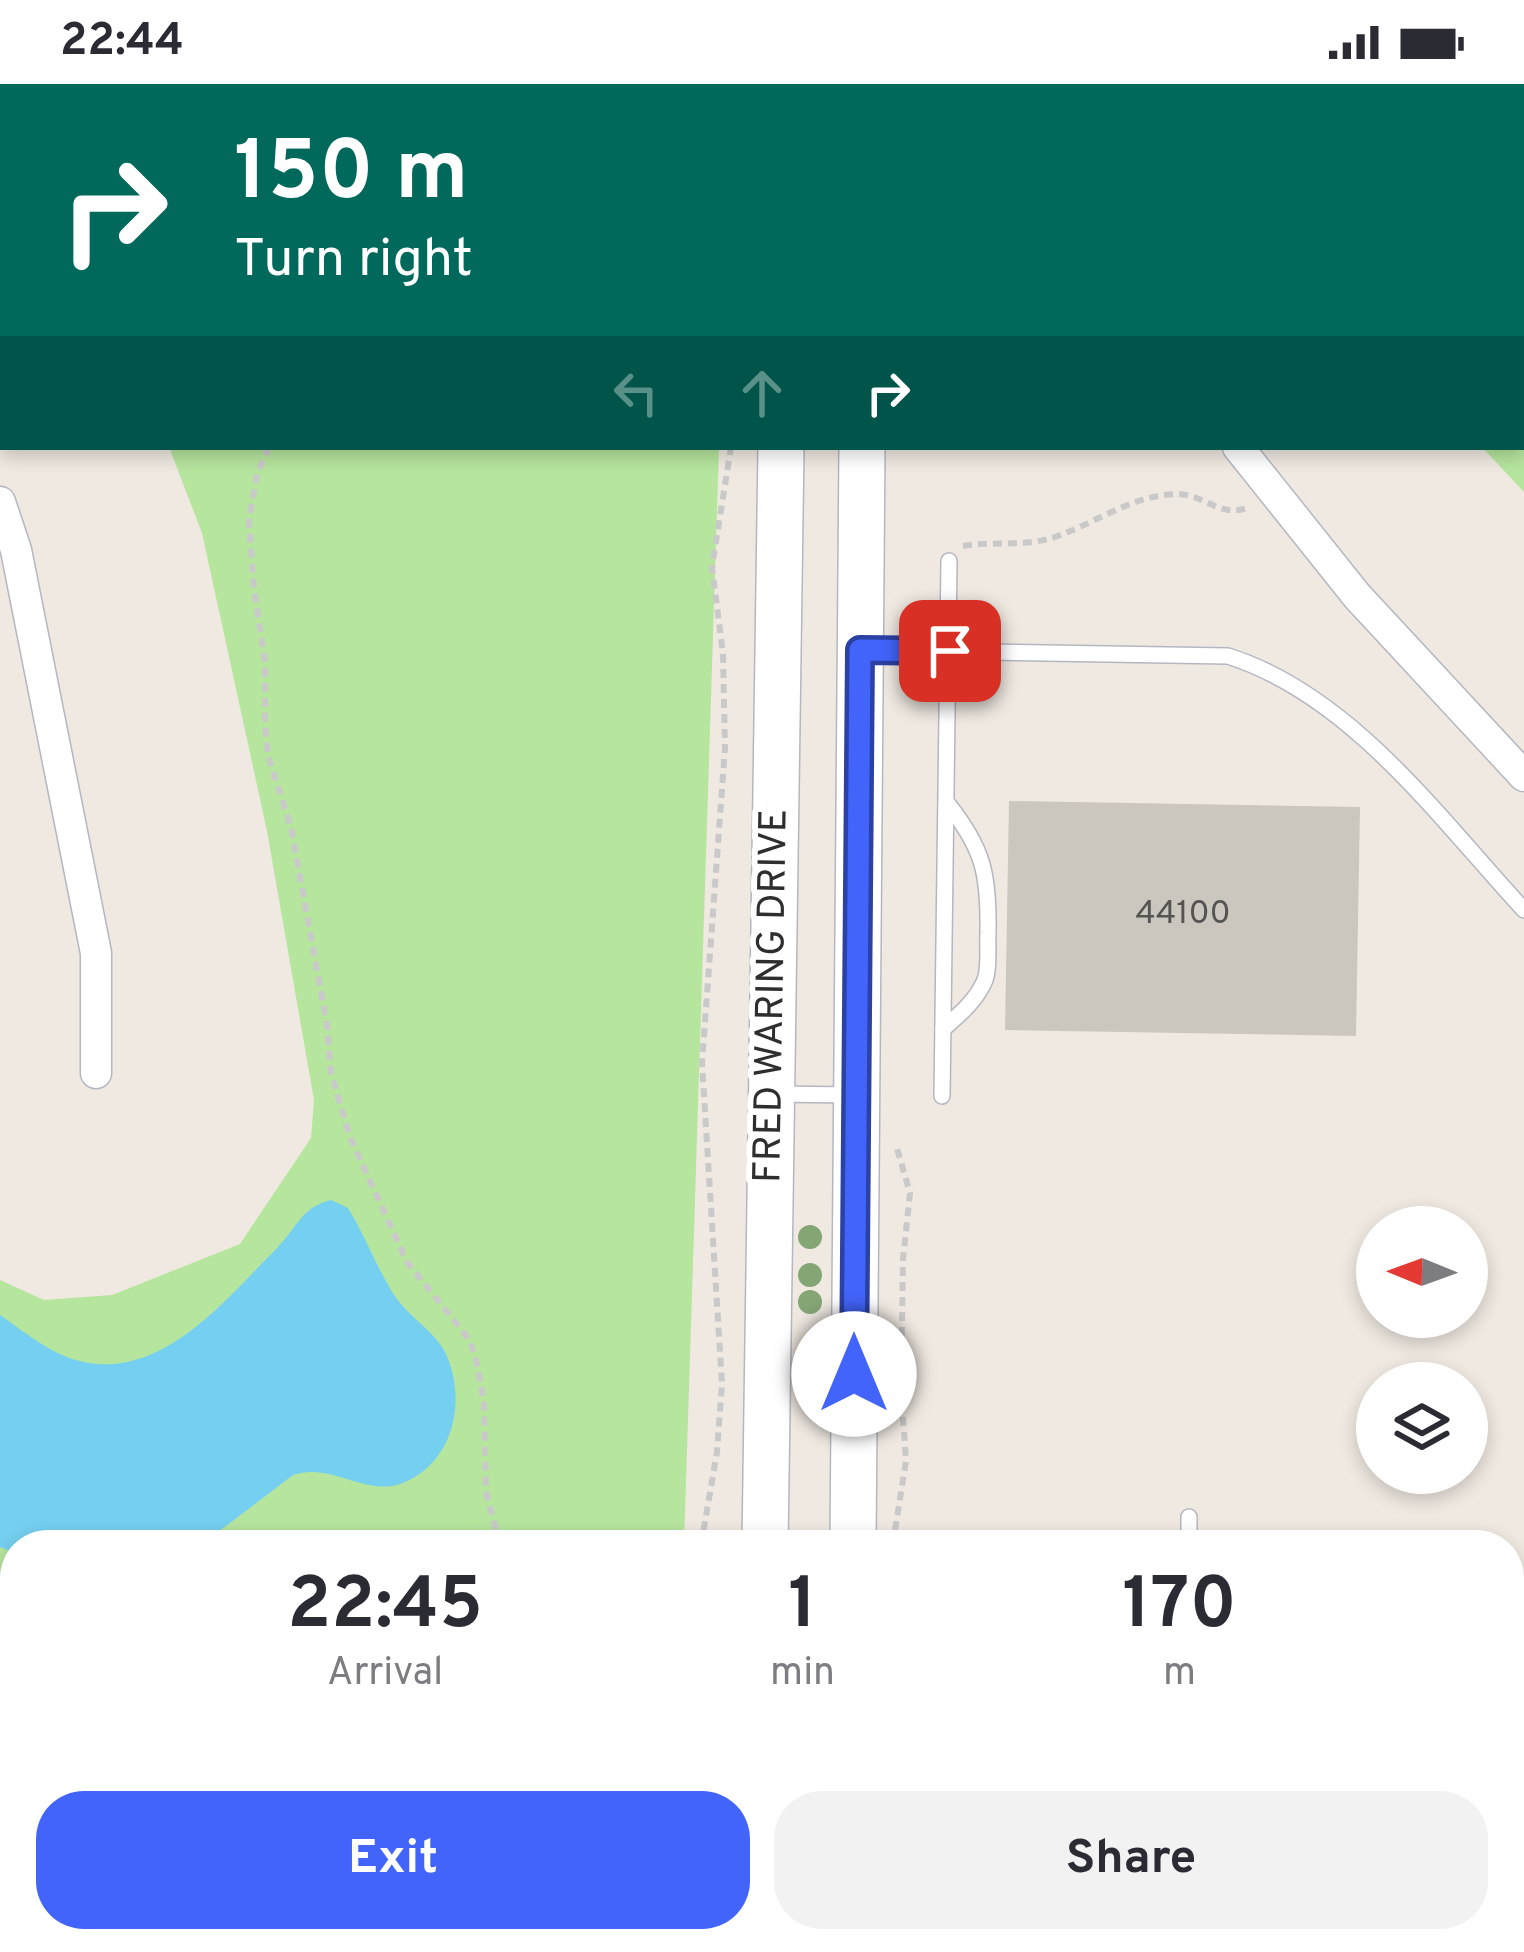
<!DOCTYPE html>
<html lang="en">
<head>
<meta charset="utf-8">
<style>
	:root { --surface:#fff; --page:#f2f2f3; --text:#2b2b33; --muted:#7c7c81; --accent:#4264fb }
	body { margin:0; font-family:Overpass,sans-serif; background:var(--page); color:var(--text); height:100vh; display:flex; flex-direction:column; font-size:45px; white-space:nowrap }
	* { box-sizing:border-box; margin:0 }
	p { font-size:39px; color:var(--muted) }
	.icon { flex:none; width:66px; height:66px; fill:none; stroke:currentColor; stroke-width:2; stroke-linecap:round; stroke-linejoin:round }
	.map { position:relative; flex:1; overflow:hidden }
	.panel { position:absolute; left:0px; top:1446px; width:1524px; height:423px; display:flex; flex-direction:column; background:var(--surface); border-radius:48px 48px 0 0; box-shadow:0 6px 18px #0003 }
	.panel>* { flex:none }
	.top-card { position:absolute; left:0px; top:0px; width:1524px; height:366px; box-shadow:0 6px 18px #0003; background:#00695c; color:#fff; overflow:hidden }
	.needle { width:78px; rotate:271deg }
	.tools { position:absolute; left:1356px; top:1122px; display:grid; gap:24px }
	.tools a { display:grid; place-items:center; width:132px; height:132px; border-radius:50%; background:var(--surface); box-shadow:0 6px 18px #0003; font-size:60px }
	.pin { position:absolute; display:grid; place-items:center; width:102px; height:102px; color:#fff; margin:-51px; border-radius:24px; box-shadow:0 6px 18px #0006 }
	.me { position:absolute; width:132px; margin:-66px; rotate:0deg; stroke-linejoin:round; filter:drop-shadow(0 0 9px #0008) }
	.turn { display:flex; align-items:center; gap:42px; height:252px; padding:0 36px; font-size:54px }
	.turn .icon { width:156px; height:156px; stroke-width:2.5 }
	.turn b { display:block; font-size:84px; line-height:102px }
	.lanes { display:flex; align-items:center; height:114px; padding:0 36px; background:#0003; justify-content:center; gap:60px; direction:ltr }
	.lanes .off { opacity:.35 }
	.eta { display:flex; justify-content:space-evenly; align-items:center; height:204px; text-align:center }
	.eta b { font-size:72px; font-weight:700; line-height:84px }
	.cta { display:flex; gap:24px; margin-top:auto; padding:24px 36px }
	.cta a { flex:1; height:138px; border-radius:48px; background:var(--accent); color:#fff; font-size:48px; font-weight:700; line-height:138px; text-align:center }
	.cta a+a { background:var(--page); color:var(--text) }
	.status { display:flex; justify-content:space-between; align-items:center; height:84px; padding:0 60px; background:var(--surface); direction:ltr }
	.status svg { height:33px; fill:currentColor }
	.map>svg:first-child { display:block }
	.green { fill:#b6e59e }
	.water { fill:#75cff0 }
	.building { fill:#cbc7bf }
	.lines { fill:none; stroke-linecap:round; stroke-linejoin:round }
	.service-casing { stroke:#b4b7c1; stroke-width:18 }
	.minor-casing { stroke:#b4b7c1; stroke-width:33 }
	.secondary-casing { stroke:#b4b7c1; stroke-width:48 }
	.primary-casing { stroke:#c9c9c9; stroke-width:51 }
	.path { stroke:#c9c9c9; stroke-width:6; stroke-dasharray:9 6; stroke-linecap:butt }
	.service { stroke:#fff; stroke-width:15 }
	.minor { stroke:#fff; stroke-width:30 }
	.secondary { stroke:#fff; stroke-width:45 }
	.primary { stroke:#f2d163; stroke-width:48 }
	.tree { fill:#84a574 }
	.route-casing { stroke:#2b41a3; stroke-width:30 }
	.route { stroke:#4264fb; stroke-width:21 }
	.labels { text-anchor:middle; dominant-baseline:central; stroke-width:12; stroke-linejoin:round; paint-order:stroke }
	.number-label { font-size:33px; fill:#555452 }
	.street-label { font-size:39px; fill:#2e2e2e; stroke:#fff }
</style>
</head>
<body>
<div class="status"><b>22:44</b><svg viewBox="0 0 49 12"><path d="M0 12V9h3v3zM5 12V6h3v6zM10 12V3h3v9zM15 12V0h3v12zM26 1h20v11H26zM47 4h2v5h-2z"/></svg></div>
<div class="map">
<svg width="1524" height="1868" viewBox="0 0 1524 1868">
	<rect width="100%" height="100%" fill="#efe9e1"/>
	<g class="green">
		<path d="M265,0h466l-466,3z"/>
		<path d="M1328,0h196v408l-42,-45h39v-360z"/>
		<path d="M169,363h550l-35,1098h-669v191l-15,-3v-453l44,20 68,-5 128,-51 71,-106 3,-38 -47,-269 -65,-298z"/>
	</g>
	<path class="water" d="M331,1116l17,8c16,26 27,55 43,82 14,25 43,40 54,62 23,47 9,113 -45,132 -35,12 -69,-22 -107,-9l-92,70h-186v8l-15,-6v-232c20,14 40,30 62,40 90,39 161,-53 216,-108 20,-21 24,-40 53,-47z"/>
	<path class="building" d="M1009,717l351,6 -4,229 -351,-6z"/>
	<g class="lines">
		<defs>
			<g id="service">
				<path d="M862,566l366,6c123,39 211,162 296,254"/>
				<path d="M943,945c17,-15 33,-28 42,-49 5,-14 2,-33 3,-47 1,-58 -4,-84 -41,-130"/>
				<path d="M775,1010l78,1"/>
				<path d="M942,1012l7,-535"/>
				<path d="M1189,1461v-28"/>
			</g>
			<g id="minor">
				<path d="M71,3l1,-3"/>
				<path d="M1121,3v-3"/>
				<path d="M0,182l3,-6"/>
				<path d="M1238,363l119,149 167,180"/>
				<path d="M0,418l16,48 80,403v120"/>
			</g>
			<g id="secondary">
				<path d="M786,3v-3"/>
				<path d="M865,3v-3"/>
				<path d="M765,1461l16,-1098"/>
				<path d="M853,1461l9,-1098"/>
				<path d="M760,1868l1,-14"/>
				<path d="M848,1868v-14"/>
			</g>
			<g id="primary">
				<path d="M0,1733l15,1"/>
				<path d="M1509,1805h15"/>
				<path d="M0,1820l15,2"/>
				<path d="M1509,1849l15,-1"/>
				<path d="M219,1854l154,14"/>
				<path d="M1348,1868l36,-14"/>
			</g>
		</defs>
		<use href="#service" class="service-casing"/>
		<use href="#minor" class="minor-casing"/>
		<use href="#secondary" class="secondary-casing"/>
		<use href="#primary" class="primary-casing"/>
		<g class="path">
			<path d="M308,0l2,3"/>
			<path d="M731,0v3"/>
			<path d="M269,363l-12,27 -8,47 5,68 11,72v64l3,30 23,73 9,49 27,148 4,48 19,64 57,125 61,76 7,17 9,47 2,90 14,53"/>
			<path d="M963,462c31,-5 61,1 92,-9 41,-14 77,-42 122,-43 27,0 43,24 70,14"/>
			<path d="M895,1446l11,-69 -5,-73 2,-129 7,-66 -14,-48"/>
			<path d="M701,1461l16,-93 5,-68 -20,-321 23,-315 -2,-94 -11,-87 19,-120"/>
			<path d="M0,1636l15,3"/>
		</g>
		<use href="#service" class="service"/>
		<use href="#minor" class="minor"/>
		<use href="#secondary" class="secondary"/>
		<use href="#primary" class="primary"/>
	</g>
	<g class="tree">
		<circle cx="810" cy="1153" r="12"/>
		<circle cx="810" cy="1191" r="12"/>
		<circle cx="810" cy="1218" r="12"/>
	</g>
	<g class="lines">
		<defs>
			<path id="route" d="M854,1290l6,-724 90,1"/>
		</defs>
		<use href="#route" class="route-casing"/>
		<use href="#route" class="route"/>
	</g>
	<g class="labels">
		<g class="number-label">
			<text x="1183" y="831">44100</text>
		</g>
		<g class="street-label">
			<text transform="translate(773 912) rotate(-89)">FRED WARING DRIVE</text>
		</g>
	</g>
</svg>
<div class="tools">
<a><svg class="needle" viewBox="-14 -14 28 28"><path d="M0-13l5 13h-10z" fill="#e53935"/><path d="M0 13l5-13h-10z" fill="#7c7c81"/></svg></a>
<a><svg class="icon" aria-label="layers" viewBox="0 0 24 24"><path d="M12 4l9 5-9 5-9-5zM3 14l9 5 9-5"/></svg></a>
</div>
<div class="pin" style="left:950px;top:567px;background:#d93025"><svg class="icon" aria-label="arrive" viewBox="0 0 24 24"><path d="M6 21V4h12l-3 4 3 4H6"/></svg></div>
<svg class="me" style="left:854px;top:1290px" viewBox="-20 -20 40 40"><circle r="19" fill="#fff"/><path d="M0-13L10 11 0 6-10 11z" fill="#4264fb"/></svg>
<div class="top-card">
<div class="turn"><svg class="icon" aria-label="right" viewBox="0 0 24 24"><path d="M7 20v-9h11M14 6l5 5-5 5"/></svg><div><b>150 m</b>Turn right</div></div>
<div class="lanes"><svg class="icon off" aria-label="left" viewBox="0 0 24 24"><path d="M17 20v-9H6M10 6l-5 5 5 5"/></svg><svg class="icon off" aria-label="ahead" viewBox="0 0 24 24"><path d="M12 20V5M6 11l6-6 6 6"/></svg><svg class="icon" aria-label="right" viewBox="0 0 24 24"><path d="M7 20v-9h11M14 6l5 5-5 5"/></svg></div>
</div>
<section class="panel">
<div class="eta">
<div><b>22:45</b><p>Arrival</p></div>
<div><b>1</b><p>min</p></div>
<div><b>170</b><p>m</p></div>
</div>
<div class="cta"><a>Exit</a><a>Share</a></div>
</section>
</div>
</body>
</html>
